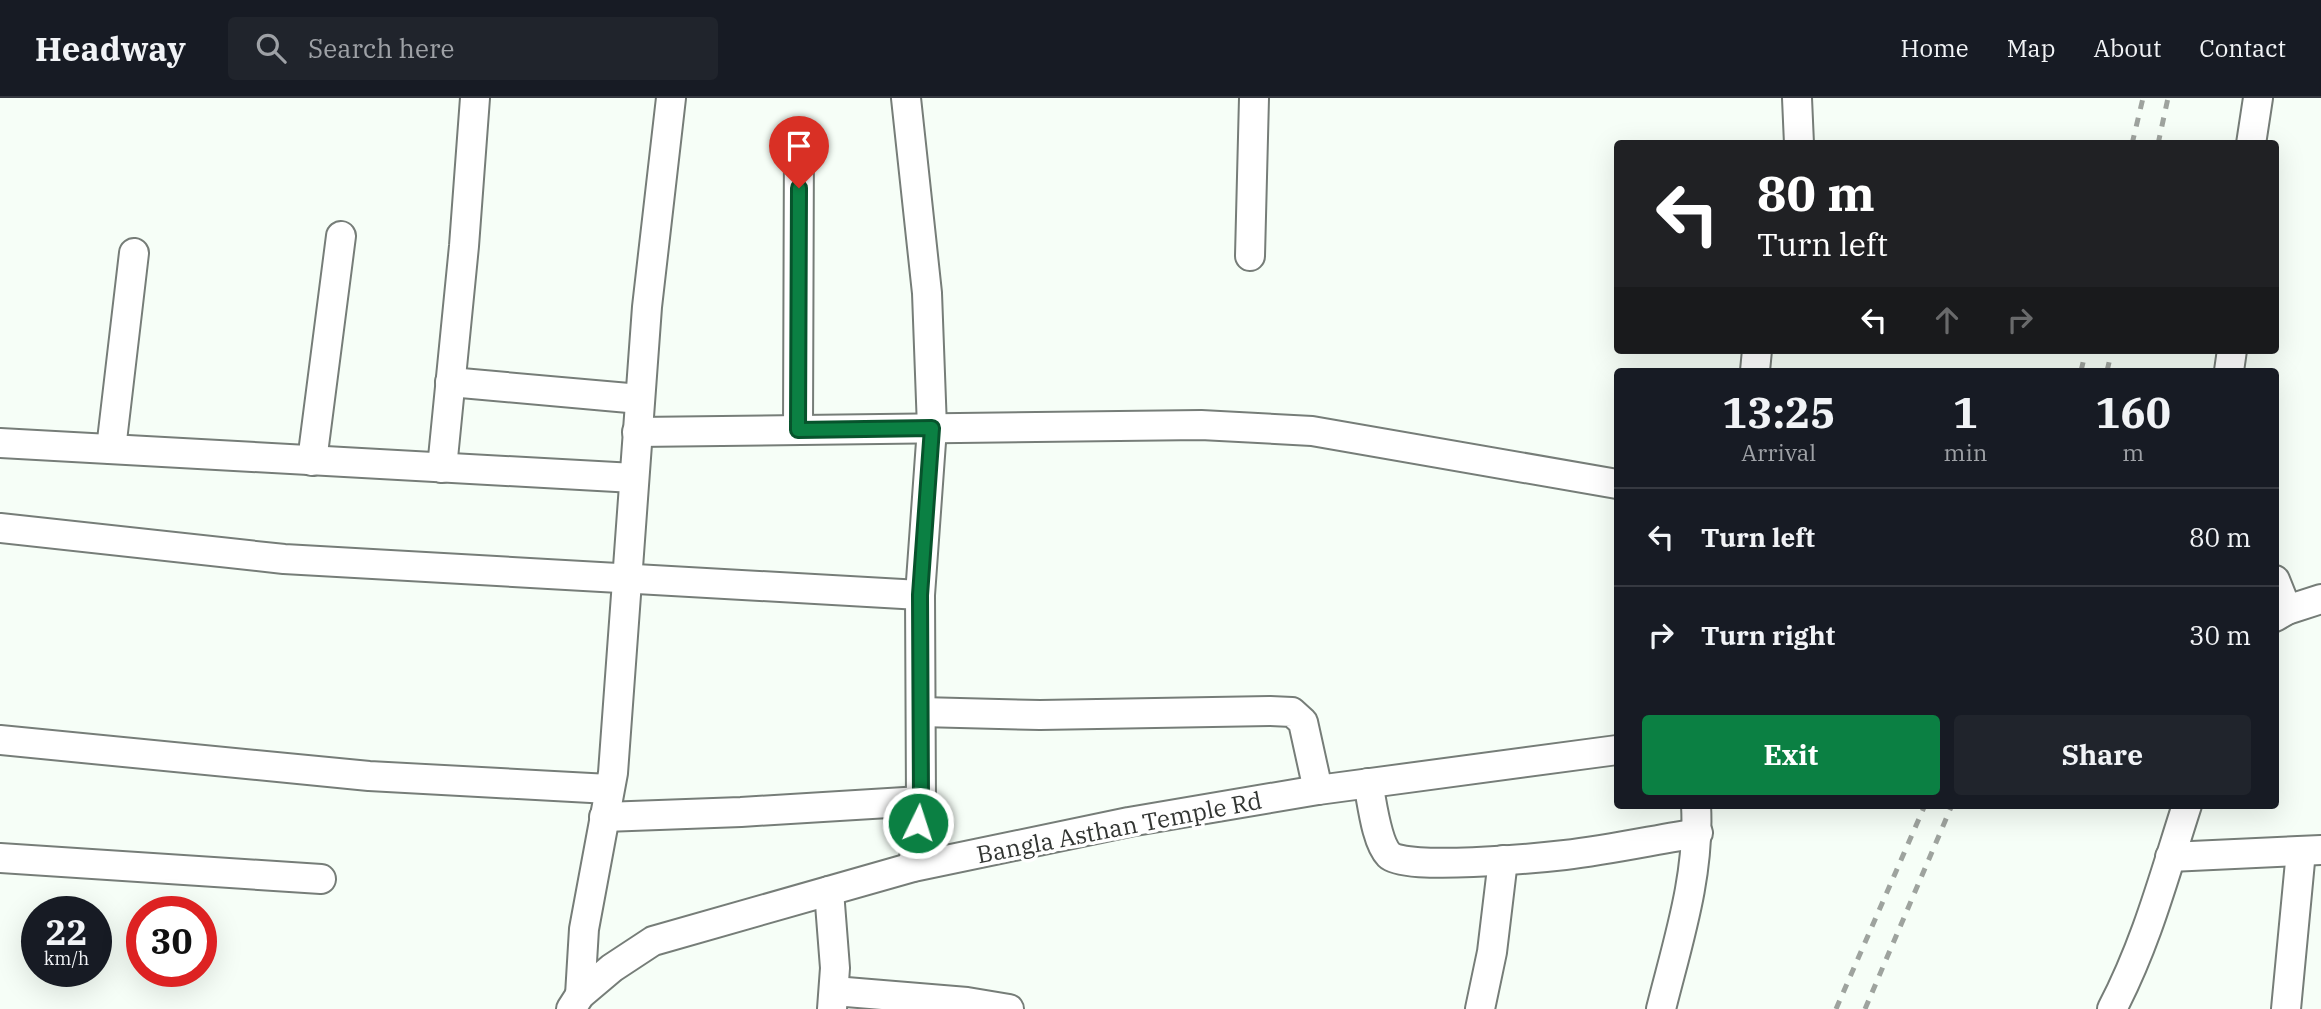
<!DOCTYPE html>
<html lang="en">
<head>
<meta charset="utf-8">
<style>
	:root { --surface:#171b24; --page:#20242c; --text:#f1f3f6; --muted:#9ea1a6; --line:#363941; --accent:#0b8043 }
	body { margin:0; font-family:"IBM Plex Serif",serif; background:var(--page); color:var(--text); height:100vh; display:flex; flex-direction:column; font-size:26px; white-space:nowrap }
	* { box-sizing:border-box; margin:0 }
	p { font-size:23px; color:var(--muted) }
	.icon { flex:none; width:38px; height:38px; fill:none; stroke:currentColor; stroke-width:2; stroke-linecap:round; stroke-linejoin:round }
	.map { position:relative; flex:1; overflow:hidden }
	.drawer { position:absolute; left:1614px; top:270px; width:665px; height:441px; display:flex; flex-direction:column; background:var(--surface); border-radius:7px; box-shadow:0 7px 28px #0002 }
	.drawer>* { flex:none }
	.hud { position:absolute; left:1614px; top:42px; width:665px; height:214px; border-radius:7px; box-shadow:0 7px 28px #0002; background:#202124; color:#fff; overflow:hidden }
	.speed { position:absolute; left:21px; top:798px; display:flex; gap:14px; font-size:35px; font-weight:700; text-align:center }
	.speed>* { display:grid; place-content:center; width:91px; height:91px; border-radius:50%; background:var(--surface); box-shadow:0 7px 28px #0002; line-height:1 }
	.speed small { font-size:18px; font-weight:400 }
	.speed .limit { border:10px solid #d22; background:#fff; color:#111 }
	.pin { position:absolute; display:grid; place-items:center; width:60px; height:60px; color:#fff; margin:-72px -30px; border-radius:50% 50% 50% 0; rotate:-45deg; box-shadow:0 0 7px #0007 }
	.pin .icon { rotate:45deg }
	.me { position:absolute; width:77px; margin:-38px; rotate:4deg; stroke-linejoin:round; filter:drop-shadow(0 0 5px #0008) }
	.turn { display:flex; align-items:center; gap:24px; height:147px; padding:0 28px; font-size:32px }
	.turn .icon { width:91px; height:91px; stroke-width:2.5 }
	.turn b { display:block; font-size:49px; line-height:60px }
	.lanes { display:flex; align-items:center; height:66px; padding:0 28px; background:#0003; justify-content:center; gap:35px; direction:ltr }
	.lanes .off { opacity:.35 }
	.eta { display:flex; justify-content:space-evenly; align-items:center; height:119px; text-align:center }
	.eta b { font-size:42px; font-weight:700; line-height:49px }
	.primary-button { display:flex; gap:14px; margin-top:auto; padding:14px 28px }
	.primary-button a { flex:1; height:80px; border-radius:7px; background:var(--accent); color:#fff; font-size:28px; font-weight:700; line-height:80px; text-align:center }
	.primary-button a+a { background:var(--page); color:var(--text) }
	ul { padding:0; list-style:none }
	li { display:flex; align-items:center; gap:21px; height:98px; padding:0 28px; border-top:2px solid var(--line) }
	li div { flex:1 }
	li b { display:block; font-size:26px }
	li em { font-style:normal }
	header { display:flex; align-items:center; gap:42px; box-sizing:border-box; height:98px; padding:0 35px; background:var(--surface); border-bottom:2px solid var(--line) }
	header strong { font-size:33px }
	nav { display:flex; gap:38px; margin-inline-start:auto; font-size:24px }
	.search { width:490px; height:63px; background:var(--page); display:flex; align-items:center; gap:18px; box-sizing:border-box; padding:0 24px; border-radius:7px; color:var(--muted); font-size:26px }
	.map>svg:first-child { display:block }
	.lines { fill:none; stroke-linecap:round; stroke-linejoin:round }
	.minor-casing { stroke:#767d78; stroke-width:32 }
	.minor { stroke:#fff; stroke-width:28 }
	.rail { stroke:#9ea39e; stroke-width:5; stroke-dasharray:9 9; stroke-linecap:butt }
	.route-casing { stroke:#07532c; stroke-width:18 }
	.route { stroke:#0b8043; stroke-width:12 }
	.labels { text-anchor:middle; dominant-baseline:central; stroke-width:7; stroke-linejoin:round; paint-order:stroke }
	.street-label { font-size:24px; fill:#323532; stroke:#fff }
</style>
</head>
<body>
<header>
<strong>Headway</strong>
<div class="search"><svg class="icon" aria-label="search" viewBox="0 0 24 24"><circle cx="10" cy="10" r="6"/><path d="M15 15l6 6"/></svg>Search here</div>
<nav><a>Home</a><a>Map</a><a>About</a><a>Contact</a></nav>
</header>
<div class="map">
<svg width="2321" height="911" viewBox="0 0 2321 911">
	<rect width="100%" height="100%" fill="#f6fef7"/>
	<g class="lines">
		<defs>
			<g id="minor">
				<path d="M906,0l21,195 5,135 -12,167 1,206 -8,66"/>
				<path d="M1797,0l2,46"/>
				<path d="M2251,46l7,-46"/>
				<path d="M1250,158l4,-158"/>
				<path d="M1755,273l2,-21"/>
				<path d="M2229,273l3,-21"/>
				<path d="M450,284l190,17"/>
				<path d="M798,332l1,-295"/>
				<path d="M637,334l564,-7 111,6 305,53"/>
				<path d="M0,345l634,35"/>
				<path d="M111,351l23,-196"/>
				<path d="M312,363l29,-225"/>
				<path d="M442,370l22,-222 11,-148"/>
				<path d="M0,430l284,31 636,36"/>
				<path d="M2275,482l12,30"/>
				<path d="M2275,519l12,-7 34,-11"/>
				<path d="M921,614l119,3 230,-4 22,1 11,10 15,68"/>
				<path d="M0,642l369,36 240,13"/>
				<path d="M1368,685c4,18 8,59 21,72 16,16 149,3 176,0 44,-5 89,-15 133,-22"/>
				<path d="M604,719l137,-5 180,-11"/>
				<path d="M2170,759l151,-7"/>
				<path d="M0,760l321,21"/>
				<path d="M829,793l6,77 -3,41"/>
				<path d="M834,893l133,11 42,7"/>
				<path d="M580,897l4,-66 29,-156 34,-466 24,-209"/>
				<path d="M571,911l9,-14 32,-27 41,-27 260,-74 216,-45 189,-32 299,-40"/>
				<path d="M1480,911l12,-57 11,-92"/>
				<path d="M1661,911c17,-68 39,-134 35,-204"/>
				<path d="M2112,911c35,-67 52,-133 75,-204"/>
				<path d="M2286,911l15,-158"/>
			</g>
		</defs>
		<use href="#minor" class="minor-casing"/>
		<use href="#minor" class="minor"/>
		<g class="rail">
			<path d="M2132,46l11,-46"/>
			<path d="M2158,46l10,-46"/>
			<path d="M2081,273l5,-21"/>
			<path d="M2107,273l5,-21"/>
			<path d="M1836,911l89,-204"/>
			<path d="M1865,911l87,-204"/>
		</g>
	</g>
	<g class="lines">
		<defs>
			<path id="route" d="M799,90l-1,242 134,-2 -12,167 1,206 -3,22"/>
		</defs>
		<use href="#route" class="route-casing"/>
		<use href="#route" class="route"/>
	</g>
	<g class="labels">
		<g class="street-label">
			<text transform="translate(1119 729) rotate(-11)">Bangla Asthan Temple Rd</text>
		</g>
	</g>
</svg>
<div class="speed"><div>22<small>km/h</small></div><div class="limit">30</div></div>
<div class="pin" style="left:799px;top:90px;background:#d93025"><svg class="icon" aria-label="arrive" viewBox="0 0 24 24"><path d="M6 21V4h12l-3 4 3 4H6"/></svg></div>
<svg class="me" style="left:918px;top:725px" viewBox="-20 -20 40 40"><circle r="17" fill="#0b8043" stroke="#fff" stroke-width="3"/><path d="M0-11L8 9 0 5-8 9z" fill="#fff"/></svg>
<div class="hud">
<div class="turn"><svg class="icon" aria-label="left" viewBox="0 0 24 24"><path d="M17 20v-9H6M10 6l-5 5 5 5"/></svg><div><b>80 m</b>Turn left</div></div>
<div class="lanes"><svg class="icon" aria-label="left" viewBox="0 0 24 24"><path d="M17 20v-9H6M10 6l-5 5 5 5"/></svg><svg class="icon off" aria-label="ahead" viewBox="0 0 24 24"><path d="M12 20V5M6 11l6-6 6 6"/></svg><svg class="icon off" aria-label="right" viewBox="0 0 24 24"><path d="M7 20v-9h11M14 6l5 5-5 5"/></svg></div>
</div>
<section class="drawer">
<div class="eta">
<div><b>13:25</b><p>Arrival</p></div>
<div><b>1</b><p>min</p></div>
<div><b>160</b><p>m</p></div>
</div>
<ul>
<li><svg class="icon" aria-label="left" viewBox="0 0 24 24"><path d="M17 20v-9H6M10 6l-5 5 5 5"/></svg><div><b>Turn left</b></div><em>80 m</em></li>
<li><svg class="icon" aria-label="right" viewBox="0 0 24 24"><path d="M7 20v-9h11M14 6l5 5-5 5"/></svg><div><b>Turn right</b></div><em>30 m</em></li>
</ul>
<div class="primary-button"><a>Exit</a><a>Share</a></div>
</section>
</div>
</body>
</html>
